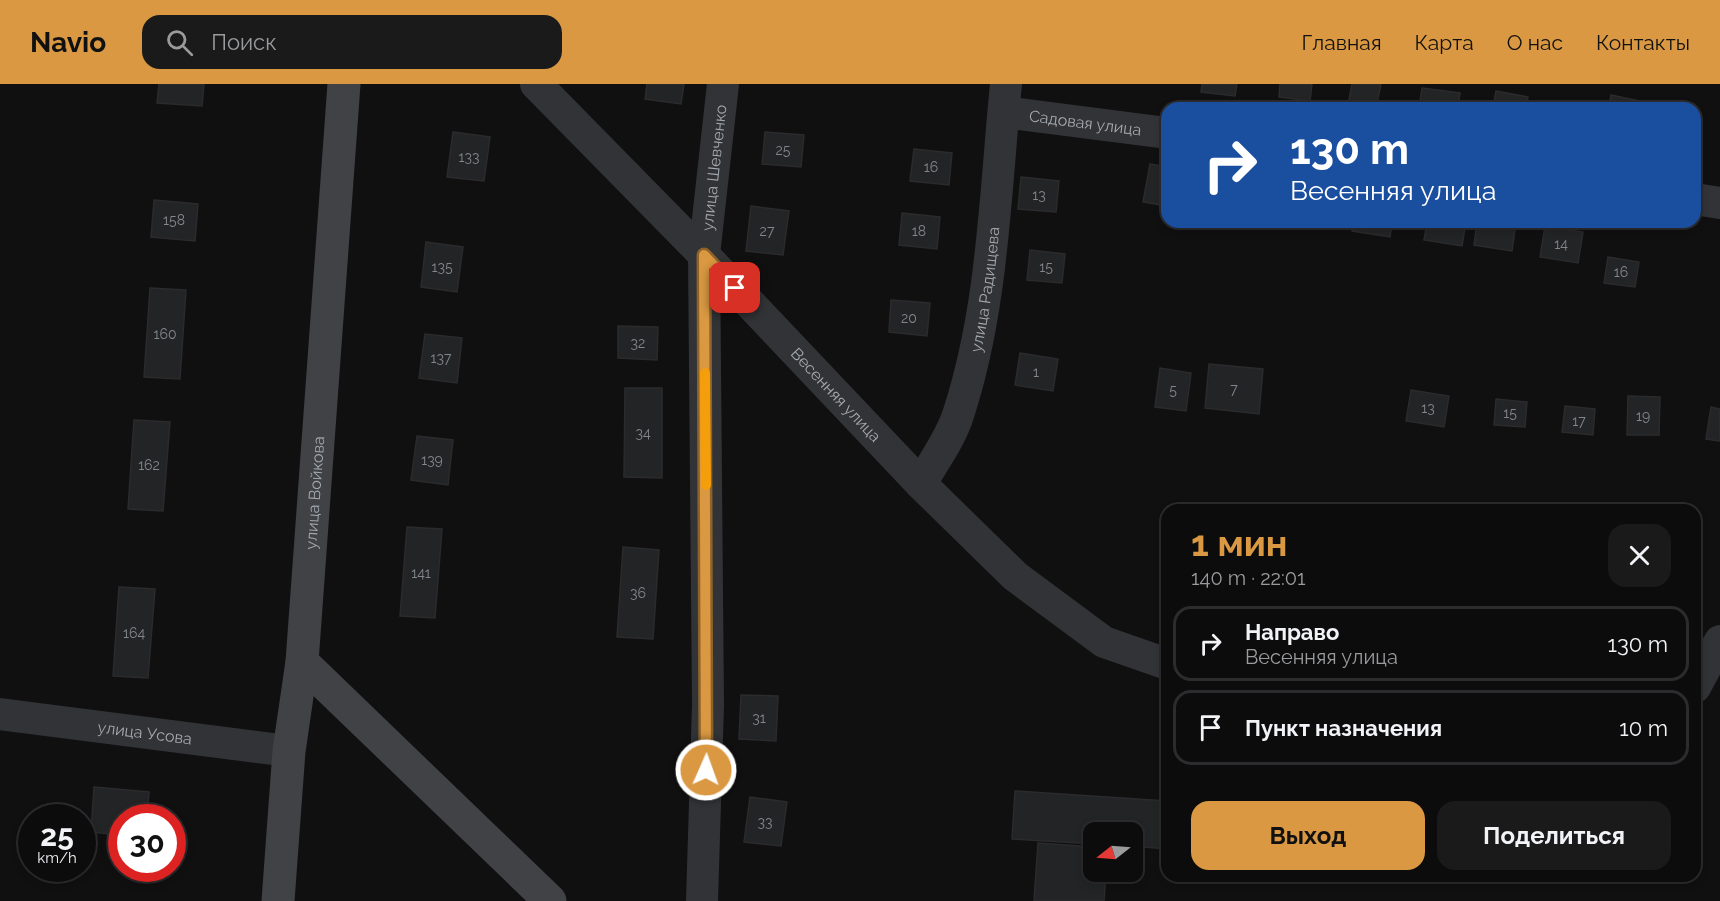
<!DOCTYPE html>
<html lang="ru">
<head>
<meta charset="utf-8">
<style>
	:root { --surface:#0c0c0d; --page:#1a1a1b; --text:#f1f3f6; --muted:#9a9b9d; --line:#2c2c2e; --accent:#d99841 }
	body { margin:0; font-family:Raleway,sans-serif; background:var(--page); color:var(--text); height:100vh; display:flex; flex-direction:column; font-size:22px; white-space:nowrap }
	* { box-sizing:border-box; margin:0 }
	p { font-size:20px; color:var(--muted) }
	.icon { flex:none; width:33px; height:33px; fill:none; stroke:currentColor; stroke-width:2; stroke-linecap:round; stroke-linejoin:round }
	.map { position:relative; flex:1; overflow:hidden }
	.sheet { position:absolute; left:1161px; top:420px; width:540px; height:378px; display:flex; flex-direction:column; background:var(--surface); border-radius:18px; box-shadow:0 3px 9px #0003,0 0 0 2px var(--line) }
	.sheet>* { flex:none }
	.hud { position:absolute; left:1161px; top:18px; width:540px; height:126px; border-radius:18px; box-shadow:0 3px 9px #0003,0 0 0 2px var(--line); background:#1a4fa0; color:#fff; overflow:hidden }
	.needle { width:39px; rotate:253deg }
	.controls { position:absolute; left:1083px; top:738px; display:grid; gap:12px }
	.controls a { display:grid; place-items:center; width:60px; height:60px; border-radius:12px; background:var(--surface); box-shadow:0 3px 9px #0003,0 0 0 2px var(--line); font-size:30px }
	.speed { position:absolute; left:18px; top:720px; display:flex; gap:12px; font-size:30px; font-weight:700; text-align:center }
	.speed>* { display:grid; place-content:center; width:78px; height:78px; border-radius:50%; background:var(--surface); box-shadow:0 3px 9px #0003,0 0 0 2px var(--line); line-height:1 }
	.speed small { font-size:15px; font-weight:400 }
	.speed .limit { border:9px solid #d22; background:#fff; color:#111 }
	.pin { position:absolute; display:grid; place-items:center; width:51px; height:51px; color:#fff; margin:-26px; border-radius:12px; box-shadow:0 3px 9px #0006 }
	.me { position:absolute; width:66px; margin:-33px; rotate:2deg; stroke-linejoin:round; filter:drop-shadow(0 0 4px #0008) }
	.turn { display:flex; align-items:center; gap:21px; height:126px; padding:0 30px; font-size:27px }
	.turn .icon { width:78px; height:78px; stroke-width:2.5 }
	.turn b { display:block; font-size:42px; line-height:51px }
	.round { display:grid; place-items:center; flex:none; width:63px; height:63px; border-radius:18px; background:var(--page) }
	.headline { display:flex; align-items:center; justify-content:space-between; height:102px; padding:0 30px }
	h1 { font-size:36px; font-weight:700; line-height:45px; color:var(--accent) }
	.cta { display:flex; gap:12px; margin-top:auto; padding:12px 30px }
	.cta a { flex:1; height:69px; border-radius:18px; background:var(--accent); color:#111; font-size:24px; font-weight:700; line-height:69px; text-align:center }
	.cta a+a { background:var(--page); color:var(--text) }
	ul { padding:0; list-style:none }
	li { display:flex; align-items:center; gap:18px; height:75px; margin:0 12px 9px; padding:0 18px; border:3px solid var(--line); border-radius:18px }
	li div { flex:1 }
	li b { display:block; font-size:22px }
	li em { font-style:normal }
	header { display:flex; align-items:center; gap:36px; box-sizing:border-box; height:84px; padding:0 30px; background:var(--accent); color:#111 }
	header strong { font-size:28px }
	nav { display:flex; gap:33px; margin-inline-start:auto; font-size:21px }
	.search { width:420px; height:54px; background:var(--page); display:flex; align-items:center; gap:15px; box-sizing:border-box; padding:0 21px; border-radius:18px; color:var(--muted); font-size:22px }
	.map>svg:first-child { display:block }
	.building { fill:#232425; stroke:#2b2b2d; stroke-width:1.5 }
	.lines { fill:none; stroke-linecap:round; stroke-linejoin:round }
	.street { stroke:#323336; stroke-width:32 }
	.secondary { stroke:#404246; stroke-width:33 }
	.route-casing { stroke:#8d632a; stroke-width:15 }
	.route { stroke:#d99841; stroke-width:10 }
	.slow { stroke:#f59e0b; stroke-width:10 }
	.labels { text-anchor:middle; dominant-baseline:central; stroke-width:6; stroke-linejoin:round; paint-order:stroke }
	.number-label { font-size:14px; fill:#82878c }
	.street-label { font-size:16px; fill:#a3a9b0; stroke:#0b0c0c }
</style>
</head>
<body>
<header>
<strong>Navio</strong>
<div class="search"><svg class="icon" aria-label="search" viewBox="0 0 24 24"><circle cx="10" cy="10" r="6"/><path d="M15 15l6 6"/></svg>Поиск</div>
<nav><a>Главная</a><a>Карта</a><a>О нас</a><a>Контакты</a></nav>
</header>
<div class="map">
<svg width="1720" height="817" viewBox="0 0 1720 817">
	<rect width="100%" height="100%" fill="#101011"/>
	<g class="building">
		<path d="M159,0h45l-2,22 -45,-3z"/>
		<path d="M647,0h37l-3,20 -36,-5z"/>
		<path d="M1202,0h35l-2,12 -34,-4z"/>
		<path d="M1280,0h32l-2,17 -31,-4z"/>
		<path d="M1352,0h29l-5,24 -28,-4z"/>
		<path d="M1422,4l38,5 -2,15h-39z"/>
		<path d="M1496,7l32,6 -2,11h-33z"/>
		<path d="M1611,11l39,8 -2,5h-39z"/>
		<path d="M453,48l37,5 -6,44 -37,-4z"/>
		<path d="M765,48l39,3 -3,32 -39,-3z"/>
		<path d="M914,65l38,4 -3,32 -39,-4z"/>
		<path d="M1150,80l17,3v39l-24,-4z"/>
		<path d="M1021,93l38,4 -3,31 -38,-3z"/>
		<path d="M154,116l44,4 -3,37 -44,-4z"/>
		<path d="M751,122l38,5 -6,44 -37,-4z"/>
		<path d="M902,129l38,4 -3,32 -38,-4z"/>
		<path d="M1353,138h39l-2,15 -38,-6z"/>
		<path d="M1427,138h39l-4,24 -38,-6z"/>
		<path d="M1477,138h39l-4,29 -38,-6z"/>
		<path d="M1545,142l38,6 -5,31 -38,-6z"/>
		<path d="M426,158l37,5 -6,45 -36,-5z"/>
		<path d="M1030,166l35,4 -3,29 -35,-3z"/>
		<path d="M1608,173l31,5 -4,25 -31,-4z"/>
		<path d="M150,204l36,2 -6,89 -36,-2z"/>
		<path d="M891,216l39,3 -3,33 -38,-4z"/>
		<path d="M618,242l40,1 -1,33 -39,-2z"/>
		<path d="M425,250l37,4 -5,45 -38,-5z"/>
		<path d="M1020,269l38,6 -5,32 -38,-6z"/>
		<path d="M1209,280l54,5 -4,45 -54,-6z"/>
		<path d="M1160,284l31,5 -5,38 -31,-4z"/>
		<path d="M625,304h37v90l-38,-1z"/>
		<path d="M1411,306l38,6 -5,31 -38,-6z"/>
		<path d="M1628,312l32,1 -1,38h-32z"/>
		<path d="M1496,315l31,3 -2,25 -31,-2z"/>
		<path d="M1565,322l30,3 -2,26 -31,-3z"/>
		<path d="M1711,323l9,2v32l-14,-2z"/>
		<path d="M134,336l36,2 -7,89 -35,-2z"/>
		<path d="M417,352l36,4 -5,45 -37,-5z"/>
		<path d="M407,443l35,2 -7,89 -35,-2z"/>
		<path d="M623,463l36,3 -6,89 -36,-2z"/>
		<path d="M119,503l36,2 -7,89 -35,-2z"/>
		<path d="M741,611l37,1 -2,45 -37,-2z"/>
		<path d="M94,703l55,5 -2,26h-25v17l-31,-3z"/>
		<path d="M1015,707l152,10v48l-35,-3v-14h-38v12l-82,-5z"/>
		<path d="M750,713l37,5 -6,44 -37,-4z"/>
		<path d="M1038,759l56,4v25h12l-2,29h-70z"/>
		<path d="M1478,792h103v5z"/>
	</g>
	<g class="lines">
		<g class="street">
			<path id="s1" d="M536,0l168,171 217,229 94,92 89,66 63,22"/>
			<path id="s2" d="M1004,28l163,21"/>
			<path d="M1695,115l25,4"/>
			<path id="s3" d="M921,400c12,-22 30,-46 37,-69 35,-106 37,-221 48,-331"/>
			<path d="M1695,603l25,-46"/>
			<path id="s4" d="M0,630l289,37"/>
			<path id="s5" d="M702,817l6,-196 -4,-450 19,-171"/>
		</g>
		<g class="secondary">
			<path d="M302,578l248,239"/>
			<path id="s6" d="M278,817l11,-150 13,-89 42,-578"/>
		</g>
	</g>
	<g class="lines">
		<defs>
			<path id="route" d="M706,686l-2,-515 31,33"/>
		</defs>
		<use href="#route" class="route-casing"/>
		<use href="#route" class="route"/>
		<path class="slow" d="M705,289l1,112"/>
	</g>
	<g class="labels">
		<g class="number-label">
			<text x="783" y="66">25</text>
			<text x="469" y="73">133</text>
			<text x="931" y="83">16</text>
			<text x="1039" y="111">13</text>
			<text x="174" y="136">158</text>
			<text x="767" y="147">27</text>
			<text x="919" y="147">18</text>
			<text x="1561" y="160">14</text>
			<text x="442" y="183">135</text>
			<text x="1046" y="183">15</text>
			<text x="1621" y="188">16</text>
			<text x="909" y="234">20</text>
			<text x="165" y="250">160</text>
			<text x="638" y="259">32</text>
			<text x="441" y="274">137</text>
			<text x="1036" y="288">1</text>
			<text x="1234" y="305">7</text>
			<text x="1173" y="306">5</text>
			<text x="1428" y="324">13</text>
			<text x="1510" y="329">15</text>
			<text x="1643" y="332">19</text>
			<text x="1579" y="337">17</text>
			<text x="643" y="349">34</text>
			<text x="432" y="376">139</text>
			<text x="149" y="381">162</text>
			<text x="421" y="489">141</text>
			<text x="638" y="509">36</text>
			<text x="134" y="549">164</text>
			<text x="759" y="634">31</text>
			<text x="765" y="738">33</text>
		</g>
		<g class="street-label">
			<text stroke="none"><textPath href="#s2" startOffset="82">Садовая улица</textPath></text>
			<text stroke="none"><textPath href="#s5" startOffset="734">улица Шевченко</textPath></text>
			<text stroke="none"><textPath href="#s3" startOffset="207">улица Радищева</textPath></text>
			<text stroke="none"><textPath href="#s1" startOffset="432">Весенняя улица</textPath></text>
			<text stroke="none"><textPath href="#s6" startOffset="410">улица Войкова</textPath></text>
			<text stroke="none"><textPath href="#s4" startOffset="146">улица Усова</textPath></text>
		</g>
	</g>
</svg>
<div class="controls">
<a><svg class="needle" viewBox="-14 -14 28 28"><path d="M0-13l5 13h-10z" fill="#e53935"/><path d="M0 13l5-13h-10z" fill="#9a9b9d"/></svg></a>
</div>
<div class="speed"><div>25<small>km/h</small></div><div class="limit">30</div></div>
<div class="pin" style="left:735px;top:204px;background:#d93025"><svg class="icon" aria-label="arrive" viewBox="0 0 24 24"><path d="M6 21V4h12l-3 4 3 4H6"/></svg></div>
<svg class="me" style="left:706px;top:686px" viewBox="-20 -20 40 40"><circle r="17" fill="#d99841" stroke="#fff" stroke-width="3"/><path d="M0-11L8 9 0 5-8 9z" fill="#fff"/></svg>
<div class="hud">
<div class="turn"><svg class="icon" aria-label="right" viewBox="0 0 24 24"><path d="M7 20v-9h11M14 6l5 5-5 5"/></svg><div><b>130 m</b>Весенняя улица</div></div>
</div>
<section class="sheet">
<div class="headline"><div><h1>1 мин</h1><p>140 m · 22:01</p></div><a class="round"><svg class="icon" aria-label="close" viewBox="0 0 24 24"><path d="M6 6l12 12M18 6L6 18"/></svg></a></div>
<ul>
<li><svg class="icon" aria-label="right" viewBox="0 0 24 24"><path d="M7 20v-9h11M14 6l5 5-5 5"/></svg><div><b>Направо</b><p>Весенняя улица</p></div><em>130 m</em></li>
<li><svg class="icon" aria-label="arrive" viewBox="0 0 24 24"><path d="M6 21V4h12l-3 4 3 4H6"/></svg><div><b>Пункт назначения</b></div><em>10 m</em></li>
</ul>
<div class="cta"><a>Выход</a><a>Поделиться</a></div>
</section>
</div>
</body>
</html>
